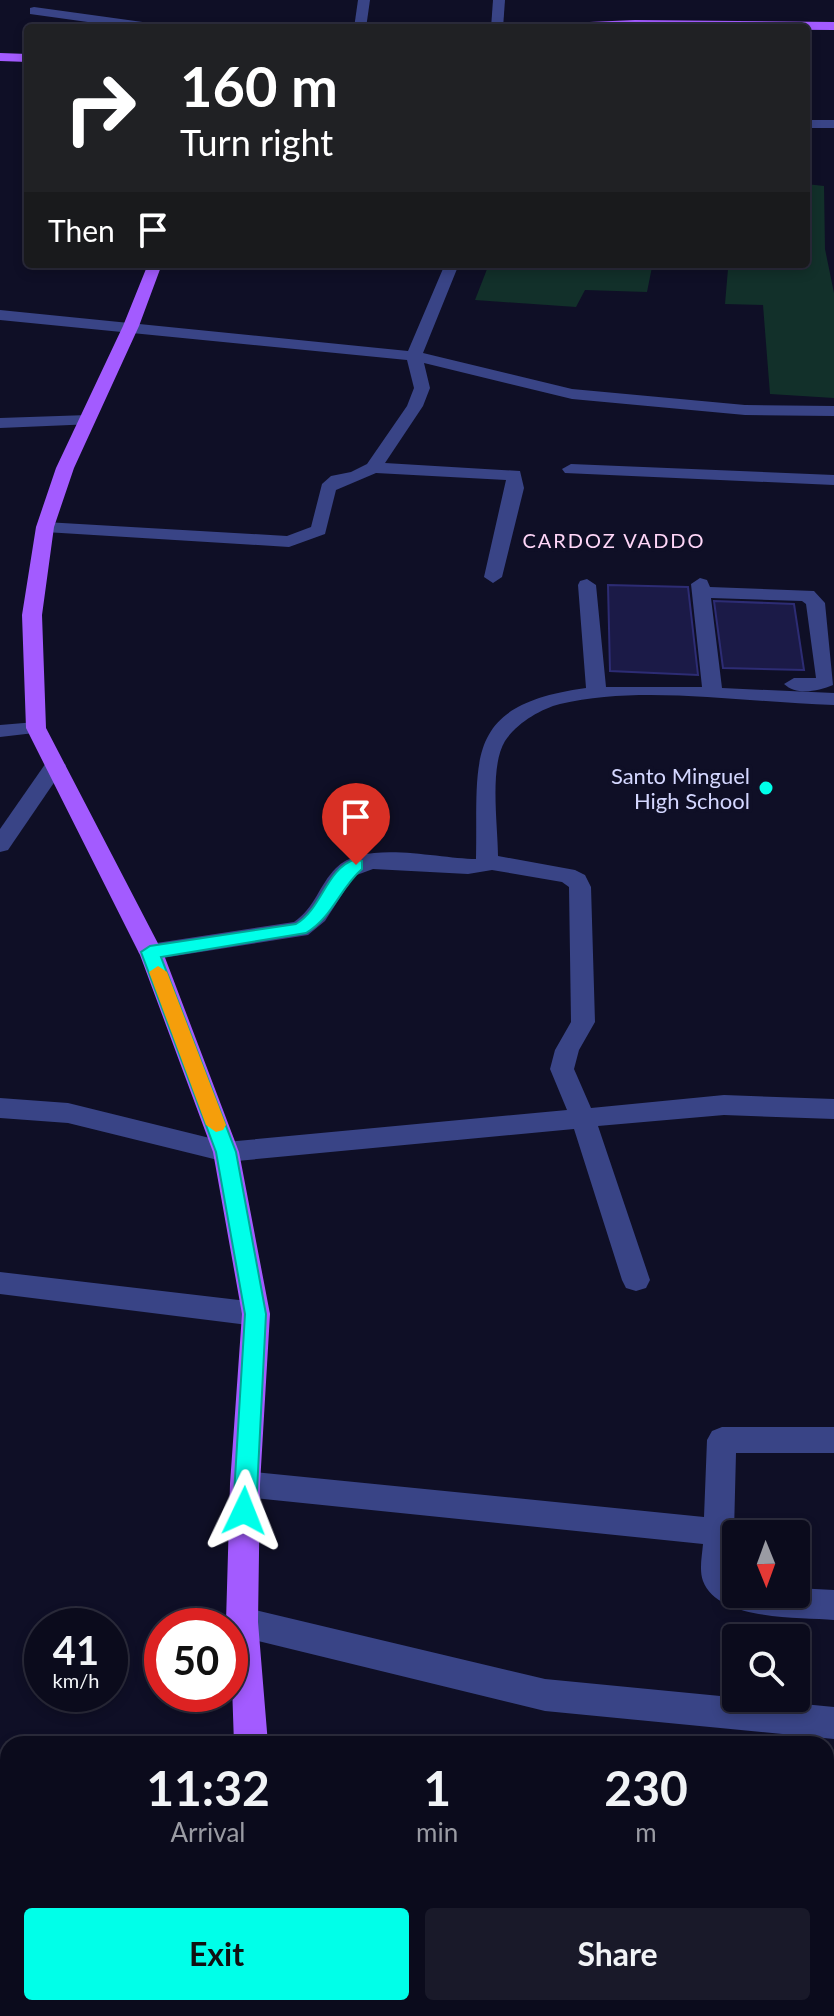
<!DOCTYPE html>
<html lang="en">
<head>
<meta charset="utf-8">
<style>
	:root { --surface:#0b0b1c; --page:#191929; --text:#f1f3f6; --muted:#9a9ba3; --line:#2b2b3b; --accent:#00ffe9 }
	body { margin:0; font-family:Lato,sans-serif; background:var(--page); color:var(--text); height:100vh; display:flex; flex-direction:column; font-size:30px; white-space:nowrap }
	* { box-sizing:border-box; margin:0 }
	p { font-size:26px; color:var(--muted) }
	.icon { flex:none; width:44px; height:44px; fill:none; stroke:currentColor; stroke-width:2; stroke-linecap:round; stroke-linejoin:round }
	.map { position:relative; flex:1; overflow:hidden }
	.details { position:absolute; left:0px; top:1736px; width:834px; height:280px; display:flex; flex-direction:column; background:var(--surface); border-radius:24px 24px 0 0; box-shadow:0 4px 12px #0003,0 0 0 2px var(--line) }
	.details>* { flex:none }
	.guide { position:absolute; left:24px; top:24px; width:786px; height:244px; border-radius:8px; box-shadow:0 4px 12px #0003,0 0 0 2px var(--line); background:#202124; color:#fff; overflow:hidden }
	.needle { width:52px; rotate:179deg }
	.tools { position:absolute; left:722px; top:1520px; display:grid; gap:16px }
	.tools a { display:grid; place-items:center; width:88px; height:88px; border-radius:8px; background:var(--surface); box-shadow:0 4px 12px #0003,0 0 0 2px var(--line); font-size:40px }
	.speed { position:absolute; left:24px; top:1608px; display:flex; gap:16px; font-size:40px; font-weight:700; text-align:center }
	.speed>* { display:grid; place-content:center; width:104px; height:104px; border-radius:50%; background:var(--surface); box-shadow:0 4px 12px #0003,0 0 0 2px var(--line); line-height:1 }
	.speed small { font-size:20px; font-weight:400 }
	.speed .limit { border:12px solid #d22; background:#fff; color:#111 }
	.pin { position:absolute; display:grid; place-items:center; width:68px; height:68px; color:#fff; margin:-82px -34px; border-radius:50% 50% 50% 0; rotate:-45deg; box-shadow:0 0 8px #0007 }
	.pin .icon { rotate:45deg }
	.me { position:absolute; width:88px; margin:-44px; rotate:2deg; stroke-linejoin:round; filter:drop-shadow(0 0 6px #0008) }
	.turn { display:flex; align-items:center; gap:28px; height:168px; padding:0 24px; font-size:36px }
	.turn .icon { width:104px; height:104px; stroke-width:2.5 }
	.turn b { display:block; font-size:56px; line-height:68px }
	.then { display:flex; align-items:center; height:76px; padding:0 24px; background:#0003; gap:16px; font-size:30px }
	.eta { display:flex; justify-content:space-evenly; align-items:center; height:136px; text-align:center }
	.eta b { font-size:48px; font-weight:700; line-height:56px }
	.cta { display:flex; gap:16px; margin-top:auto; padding:16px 24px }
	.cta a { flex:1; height:92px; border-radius:8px; background:var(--accent); color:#111; font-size:32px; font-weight:700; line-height:92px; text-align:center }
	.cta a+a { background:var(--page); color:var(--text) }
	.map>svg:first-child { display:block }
	.green { fill:#12302a }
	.building { fill:#1b1a47; stroke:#2d2c74; stroke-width:2 }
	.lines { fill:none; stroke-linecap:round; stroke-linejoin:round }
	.minor { fill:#394486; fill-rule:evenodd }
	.major { fill:#a35bff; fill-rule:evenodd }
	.route { fill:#00ffe9; stroke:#00a697; stroke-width:2 }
	.slow { fill:#f59e0b }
	.poi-dot { fill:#00ffe9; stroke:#0f0f26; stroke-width:3 }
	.labels { text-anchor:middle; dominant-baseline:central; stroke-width:8; stroke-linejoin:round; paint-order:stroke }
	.far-neighbourhood-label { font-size:20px; letter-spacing:2px; fill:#ffd6f8; stroke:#0f0f26 }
	.poi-label { font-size:22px; fill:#d4d7ff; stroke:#0f0f26; text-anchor:end }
</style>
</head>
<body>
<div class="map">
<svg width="834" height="2016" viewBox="0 0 834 2016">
	<rect width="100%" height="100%" fill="#0f0f26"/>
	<path class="green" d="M806,184l18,2 1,63 9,44v105l-64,-4 -7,-89 -38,-1 3,-35 -76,-2 -5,25 -62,-2 -9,17 -101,-7 14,-36h317z"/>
	<g class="building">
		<path d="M608,585l80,2 10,88 -88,-4z"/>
		<path d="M714,601l80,3 10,66 -81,-2z"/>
	</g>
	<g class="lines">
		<g class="minor">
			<path d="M358,0h12l-4,28h-12z"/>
			<path d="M493,0h12l-2,28h-12z"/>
			<path d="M34,7l123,17 6,4h-32l-101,-14v-6z"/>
			<rect x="806" y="120" width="28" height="8"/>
			<path d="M445,264h14l-36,89 149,36 173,16 89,1v10l-89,-1 -173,-16 -148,-36 6,25 -7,18 -38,57 135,8 4,17 -22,89 -9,6 -9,-6 22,-97 -130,-7 -40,17 -11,44 -36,13 -244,-15 -9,-5 9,-5 242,14 24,-9 11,-43 9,-8 20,-4 16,-8 40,-58 7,-18 -7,-28 -407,-40v-10l408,41z"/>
			<path d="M88,415l6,1v8l-94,4v-10z"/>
			<path d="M571,464l263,11v10l-269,-12 -3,-4z"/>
			<path d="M700,578l7,2 3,7 104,4 11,12 8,82c-15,6 -36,11 -49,-1l10,-6h22l-10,-74 -4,-3 -91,-3 11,90 112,5v12c-87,-2 -190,-21 -274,-1 -20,5 -44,20 -55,37 -16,26 -7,85 -7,115l77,14 10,5 6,12 4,135 -16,28 -5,19 17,39 133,-13 110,4v20l-110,-4 -126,11 52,154 -4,8 -10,3 -10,-3 -4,-8 -48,-151 -348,33 -158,-39 -68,-5v-20l68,5 158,39 341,-32 -17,-41 5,-19 16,-28 -2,-135 -7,-5 -70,-12 -24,4 -95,-5 -19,7 -29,45 -17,14 -158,25 -12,-8 12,-8 144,-22c21,-14 25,-37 42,-54 29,-29 102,-9 140,-9 2,-101 -14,-154 110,-171l-8,-103 2,-4 7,-2 9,6 10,102h96l-11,-103z"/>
			<path d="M36,722l10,6 -3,4 -43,5v-12z"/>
			<path d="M55,758l11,7 -58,85 -8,2v-23l48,-69z"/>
			<path d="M0,1272l256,30 10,4 4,8 -4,8 -10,4 -256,-32z"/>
			<path d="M722,1427h112v26h-98l-3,118 3,3v20h60v-6l38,2v30c-35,-3 -116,1 -131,-39 -4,-11 -1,-25 0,-37l-458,-47 -11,-4 -4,-9 4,-9 11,-4 459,46 3,-77 5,-9z"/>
			<path d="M242,1607l303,72 289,28v32l-289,-28 -303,-74 -11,-4 -5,-11 5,-11z"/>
		</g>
		<g class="major">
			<path d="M635,20l199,2v8l-296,-2 6,-4z"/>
			<path d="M0,53l28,1v8l-28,-1z"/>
			<path d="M148,264h14l-23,62 -65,142 -20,59 -12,88 4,113 118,227 75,197 31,162 -10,170 -2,138 10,122h-34l-4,-118 -4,-4 4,-138 12,-170 -29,-162 -73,-197 -114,-227 -4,-113 14,-88 20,-59 67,-142z"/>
			<path d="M256,2008h36l1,8h-36z"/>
		</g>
	</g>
	<path class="route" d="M356,859l6,2v8c-22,19 -30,49 -56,64l-145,24 75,195 30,162 -10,197 -4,8 -8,3 -8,-3 -3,-8 12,-197 -29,-162 -75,-200 9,-6 146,-22c26,-15 30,-56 60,-65z"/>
	<path class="slow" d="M158,966l9,6 59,153 -3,5 -7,2 -10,-7 -57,-153z"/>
	<circle class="poi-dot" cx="766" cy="788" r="8"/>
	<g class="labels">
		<g class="far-neighbourhood-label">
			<text x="614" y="540">CARDOZ VADDO</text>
		</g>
		<g class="poi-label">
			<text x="750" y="775">Santo Minguel<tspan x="750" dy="25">High School</tspan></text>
		</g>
	</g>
</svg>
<div class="tools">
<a><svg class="needle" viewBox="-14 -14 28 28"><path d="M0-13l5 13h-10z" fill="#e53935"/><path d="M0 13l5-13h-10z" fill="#9a9ba3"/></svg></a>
<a><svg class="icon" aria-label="search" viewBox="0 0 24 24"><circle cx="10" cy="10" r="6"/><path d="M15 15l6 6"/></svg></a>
</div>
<div class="speed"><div>41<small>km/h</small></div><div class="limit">50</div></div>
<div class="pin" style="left:356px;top:865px;background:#d93025"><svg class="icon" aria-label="arrive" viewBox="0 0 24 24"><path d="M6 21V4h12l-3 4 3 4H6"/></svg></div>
<svg class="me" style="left:244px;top:1511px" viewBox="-20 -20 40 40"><path d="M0-17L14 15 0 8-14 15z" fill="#00ffe9" stroke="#fff" stroke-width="4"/></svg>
<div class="guide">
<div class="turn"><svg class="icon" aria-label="right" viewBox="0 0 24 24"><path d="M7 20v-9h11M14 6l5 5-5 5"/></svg><div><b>160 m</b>Turn right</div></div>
<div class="then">Then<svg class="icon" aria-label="arrive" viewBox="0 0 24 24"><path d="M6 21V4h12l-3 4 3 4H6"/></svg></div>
</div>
<section class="details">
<div class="eta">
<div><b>11:32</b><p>Arrival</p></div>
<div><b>1</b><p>min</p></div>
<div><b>230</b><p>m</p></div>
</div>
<div class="cta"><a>Exit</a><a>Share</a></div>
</section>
</div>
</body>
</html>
